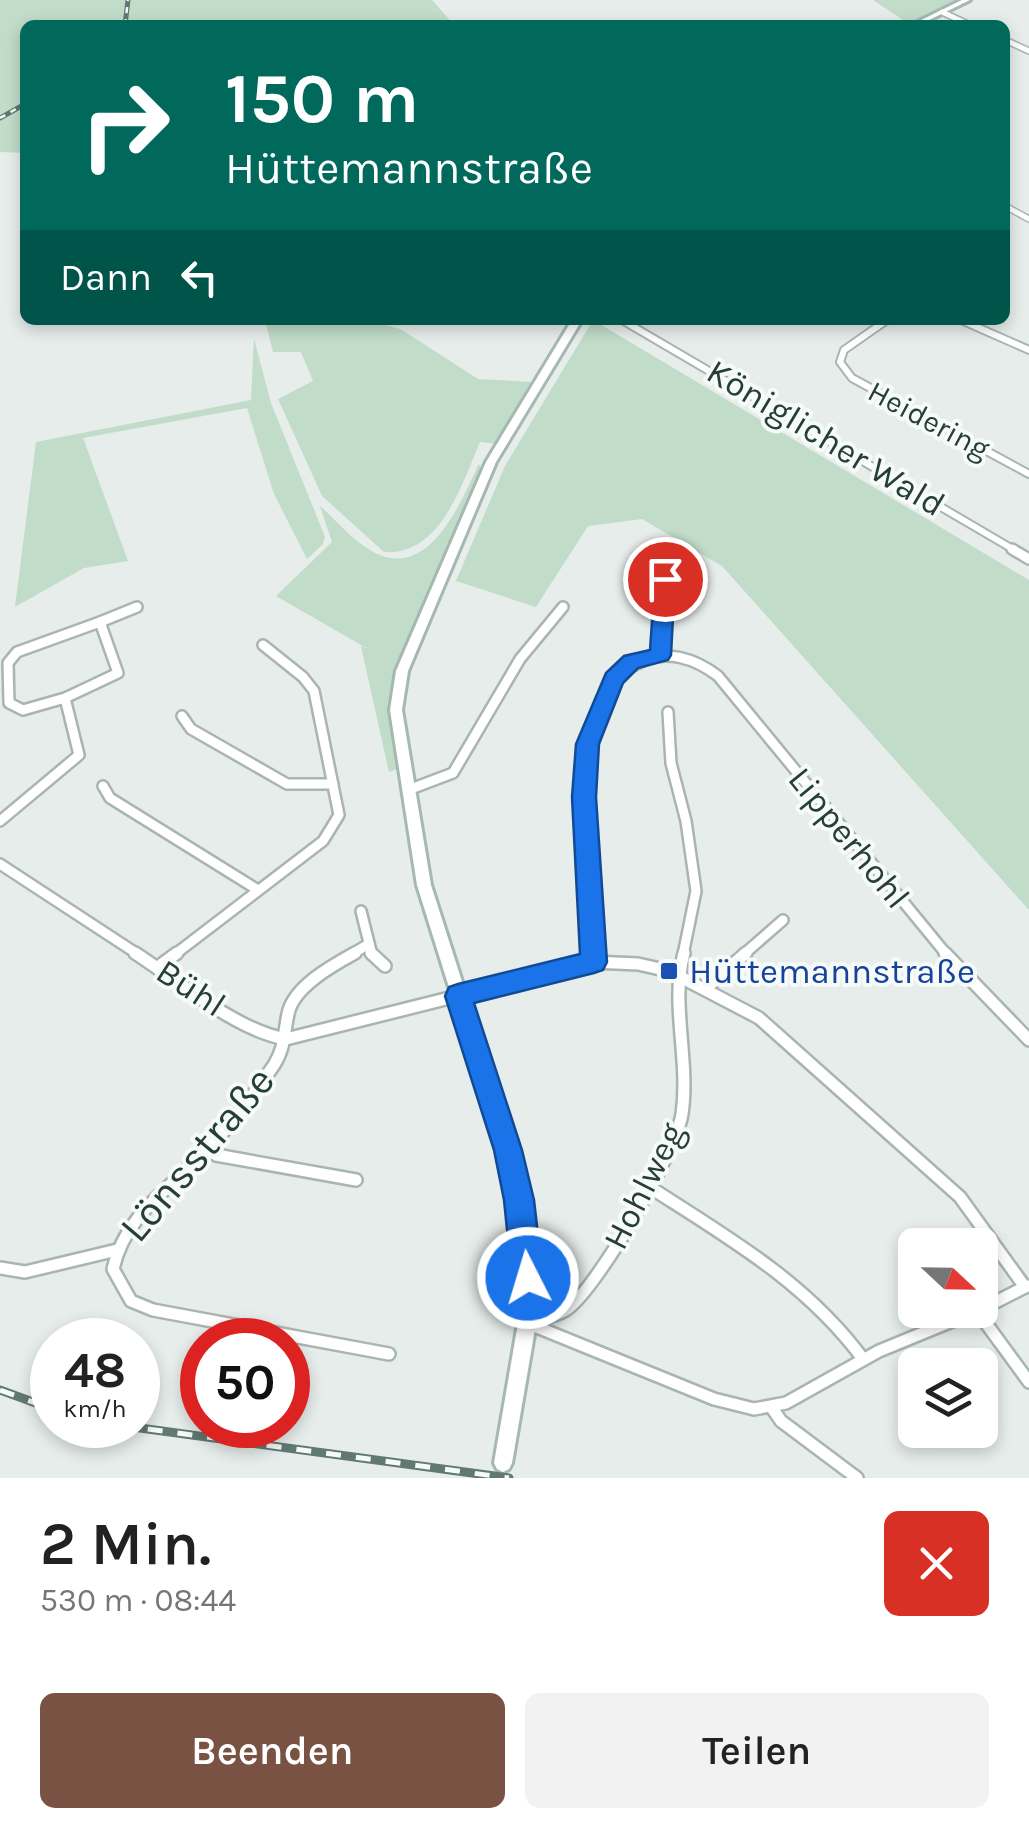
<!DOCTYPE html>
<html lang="de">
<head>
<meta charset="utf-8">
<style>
	:root { --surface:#fff; --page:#f2f2f2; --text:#222; --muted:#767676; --accent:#7a5243 }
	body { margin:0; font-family:Karla,sans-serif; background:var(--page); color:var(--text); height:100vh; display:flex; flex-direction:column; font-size:38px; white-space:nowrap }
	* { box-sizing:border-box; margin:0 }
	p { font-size:32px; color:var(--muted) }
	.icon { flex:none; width:55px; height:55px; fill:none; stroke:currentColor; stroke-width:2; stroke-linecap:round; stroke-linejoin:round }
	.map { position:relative; height:1478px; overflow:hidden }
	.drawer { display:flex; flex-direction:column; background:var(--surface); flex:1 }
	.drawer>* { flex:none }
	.hud { position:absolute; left:20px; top:20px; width:990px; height:305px; border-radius:15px; box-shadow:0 5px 15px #0003; background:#00695c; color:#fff; overflow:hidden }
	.needle { width:65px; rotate:112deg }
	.buttons { position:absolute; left:898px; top:1228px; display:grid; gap:20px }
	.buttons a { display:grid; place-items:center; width:100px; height:100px; border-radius:15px; background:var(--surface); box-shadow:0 5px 15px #0003; font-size:50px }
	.speed { position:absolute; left:30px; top:1318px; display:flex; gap:20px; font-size:50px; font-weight:700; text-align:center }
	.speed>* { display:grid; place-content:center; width:130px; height:130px; border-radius:50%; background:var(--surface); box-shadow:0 5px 15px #0003; line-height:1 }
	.speed small { font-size:25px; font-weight:400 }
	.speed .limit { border:15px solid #d22; background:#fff; color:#111 }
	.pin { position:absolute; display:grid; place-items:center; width:85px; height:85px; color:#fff; margin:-42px; border:5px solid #fff; border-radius:50%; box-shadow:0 2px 10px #0007 }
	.me { position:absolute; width:110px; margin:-55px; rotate:355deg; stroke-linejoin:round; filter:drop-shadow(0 0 8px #0008) }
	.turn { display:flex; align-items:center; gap:35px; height:210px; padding:0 40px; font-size:45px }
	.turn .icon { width:130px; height:130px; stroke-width:2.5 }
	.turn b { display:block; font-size:70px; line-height:85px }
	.then { display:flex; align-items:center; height:95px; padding:0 40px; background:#0003; gap:20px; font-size:38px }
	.round { display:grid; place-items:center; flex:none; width:105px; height:105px; border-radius:15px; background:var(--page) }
	.headline { display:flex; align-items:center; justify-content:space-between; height:170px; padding:0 40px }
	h1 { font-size:60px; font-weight:600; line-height:75px }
	.cta { display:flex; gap:20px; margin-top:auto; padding:20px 40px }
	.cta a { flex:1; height:115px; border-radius:15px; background:var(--accent); color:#fff; font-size:40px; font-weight:600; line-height:115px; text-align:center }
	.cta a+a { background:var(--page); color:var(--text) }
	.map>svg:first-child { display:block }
	.green { fill:#c1dcc9 }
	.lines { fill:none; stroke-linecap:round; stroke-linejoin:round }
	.street-far3-casing { stroke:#a9b5b1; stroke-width:8 }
	.street-far2-casing { stroke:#a9b5b1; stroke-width:10 }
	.street-far1-casing { stroke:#a9b5b1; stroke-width:14 }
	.street-casing { stroke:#a9b5b1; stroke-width:16 }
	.secondary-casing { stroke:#a5b8b2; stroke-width:6 }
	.street-far3 { stroke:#fff; stroke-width:5 }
	.street-far2 { stroke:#fff; stroke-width:6 }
	.street-far1 { stroke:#fff; stroke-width:9 }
	.street { stroke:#fff; stroke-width:11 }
	.secondary { fill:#fff; fill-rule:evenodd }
	.rail-far1-casing { stroke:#617973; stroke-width:5 }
	.rail-casing { stroke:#617973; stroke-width:9 }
	.rail-far1 { stroke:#f6faf8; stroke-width:2.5; stroke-dasharray:6; stroke-linecap:butt }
	.rail { stroke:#f6faf8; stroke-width:5; stroke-dasharray:15; stroke-linecap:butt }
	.route { fill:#1a73e8; stroke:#114b97; stroke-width:2.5 }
	.transit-dot { fill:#1a4fb4; stroke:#f6faf8; stroke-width:4 }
	.labels { text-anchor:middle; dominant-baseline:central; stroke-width:8; stroke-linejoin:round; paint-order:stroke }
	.far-street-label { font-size:30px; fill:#263e38; stroke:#f6faf8 }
	.street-label { font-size:35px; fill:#263e38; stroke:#f6faf8 }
	.transit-label { font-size:35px; fill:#164399; stroke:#f6faf8; text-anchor:start }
	.near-street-label { font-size:42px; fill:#263e38; stroke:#f6faf8 }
</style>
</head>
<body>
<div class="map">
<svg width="1029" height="1478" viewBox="0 0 1029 1478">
	<rect width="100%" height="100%" fill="#e6edea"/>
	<g class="green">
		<path d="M0,0h432l22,25h-429v128l-25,-1z"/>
		<path d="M873,0h87l-51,24z"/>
		<path d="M265,320h105l32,10 76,49 53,3 -34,62 -17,-2c-18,41 -39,114 -96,110l-62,-56 -44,-97 35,-18 -12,-29h-28z"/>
		<path d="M593,320l436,260v330l-307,-344 -80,-47 -54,7 -52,81 -80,-26 49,-115z"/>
		<path d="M254,339l17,64 54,134 -2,7 -16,15 -33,-65 -27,-86 -164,30 45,123 -44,7 -69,39 21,-165 215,-42z"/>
		<path d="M479,464l3,8 -87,201 -5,39 7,57 -8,3 -28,-126 7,3 -92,-53 56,-54 -12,-36c18,16 37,40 60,49 52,21 82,-56 99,-91z"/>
	</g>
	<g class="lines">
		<defs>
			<g id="street-far3">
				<path d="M942,12l28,13"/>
				<path d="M1005,40l24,11"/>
				<path d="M1005,206l24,13"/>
			</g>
			<g id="street-far2">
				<path d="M622,320l394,231"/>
				<path d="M887,320l-43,30 -4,12 12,16 177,96"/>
				<path d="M961,320l68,30"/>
			</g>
			<g id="street-far1">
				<path d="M1012,549l17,10"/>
				<path d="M100,622l37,-15"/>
				<path d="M100,622l18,51 -53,25 -42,12 -14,-7 -1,-40 9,-11z"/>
				<path d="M660,655l8,-104"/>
				<path d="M668,712l3,51 15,58 10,70 -13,64"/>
				<path d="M182,716l9,13 96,55h46"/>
				<path d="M103,786l7,12 148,92"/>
				<path d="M408,790l45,-17 67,-114 43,-52"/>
				<path d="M0,821l79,-66 -14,-57"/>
				<path d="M0,864l139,91"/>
				<path d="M361,911l11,44"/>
				<path d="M174,955l149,-114 16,-26 -25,-124 -11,-14 -40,-32"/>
				<path d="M350,955l19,-11"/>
				<path d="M592,955c-5,-68 -27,-230 27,-280 5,-5 14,-9 20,-12 26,-15 57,-4 79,13l229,279"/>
				<path d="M743,955l40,-35"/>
			</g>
			<g id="street">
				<path d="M135,953c42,27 102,78 151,86l307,-77 45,2 31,7 90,47 201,179 65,90"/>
				<path d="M355,953c-22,12 -62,34 -67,61 -4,18 -3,34 -14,51 -20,29 -43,60 -67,85 -36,38 -82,64 -94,119l18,32 22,9 236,44"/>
				<path d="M371,953l14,13"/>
				<path d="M592,953l1,9"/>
				<path d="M945,953l84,87"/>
				<path d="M158,967l19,-14"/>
				<path d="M705,989l41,-36"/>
				<path d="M207,1150l9,5 140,25"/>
				<path d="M651,1188c78,50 156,95 212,171"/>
				<path d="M0,1268l25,4 92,-22"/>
				<path d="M980,1310l47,-24"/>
				<path d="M977,1311l52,71"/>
				<path d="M527,1323c11,-4 26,-6 37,-12 30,-16 113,-162 118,-197 8,-54 -12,-110 2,-161"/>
				<path d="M527,1323l187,76 40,10 32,-6 93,-52 100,-41"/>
				<path d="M772,1408l9,13 76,57"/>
			</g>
			<g id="secondary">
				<path d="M962,0h8l-51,25h-8z"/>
				<path d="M572,320h10l-86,142 -88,209 -6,39 29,175 85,265 18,97 2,76 -24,140 -3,6 -6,3 -6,-3 -3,-6 24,-140v-76l-18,-97 -83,-265 -27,-175 6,-39 90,-209z"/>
			</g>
		</defs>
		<use href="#street-far3" class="street-far3-casing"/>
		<use href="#street-far2" class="street-far2-casing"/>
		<use href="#street-far1" class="street-far1-casing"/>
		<use href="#street" class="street-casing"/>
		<use href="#secondary" class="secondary-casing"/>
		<use href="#street-far3" class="street-far3"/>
		<use href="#street-far2" class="street-far2"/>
		<use href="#street-far1" class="street-far1"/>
		<use href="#street" class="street"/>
		<use href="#secondary" class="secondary"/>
		<defs>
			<g id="rail-far1">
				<path d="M125,25l3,-25"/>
				<path d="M0,118l25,-14"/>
			</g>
			<g id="rail">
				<path d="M0,1390l52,19"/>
				<path d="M118,1425l391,53"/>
			</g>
		</defs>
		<use href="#rail-far1" class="rail-far1-casing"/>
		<use href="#rail" class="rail-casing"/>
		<use href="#rail-far1" class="rail-far1"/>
		<use href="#rail" class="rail"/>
	</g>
	<path class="route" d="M665,572l10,7 -4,76 -3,5 -30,8 -15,15 -24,61 -3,53 11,165 -4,8 -9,3 -120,30 48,147 12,50 9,78 -4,11 -11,4 -11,-4 -5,-11 -8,-78 -10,-50 -49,-154 4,-9 9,-3 122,-30 -8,-157 4,-53 30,-71 18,-17 26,-6 5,-71z"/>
	<rect class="transit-dot" x="659" y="961" width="20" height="20" rx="5"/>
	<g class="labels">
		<g class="far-street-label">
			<text transform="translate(929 420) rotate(28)">Heidering</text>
		</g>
		<g class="street-label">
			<text transform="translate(826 438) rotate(31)">Königlicher Wald</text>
			<text transform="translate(849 838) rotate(51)">Lipperhohl</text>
			<text transform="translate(191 988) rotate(33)">Bühl</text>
			<text transform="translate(644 1186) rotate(-63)">Hohlweg</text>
		</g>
		<g class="transit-label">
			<text x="689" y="971">Hüttemannstraße</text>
		</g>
		<g class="near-street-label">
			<text transform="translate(197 1154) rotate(-50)">Lönsstraße</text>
		</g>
	</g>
</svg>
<div class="buttons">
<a><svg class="needle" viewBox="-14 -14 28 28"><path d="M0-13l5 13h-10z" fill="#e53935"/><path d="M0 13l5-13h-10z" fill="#767676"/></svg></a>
<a><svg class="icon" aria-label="layers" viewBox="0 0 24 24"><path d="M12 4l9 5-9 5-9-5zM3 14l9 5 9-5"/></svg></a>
</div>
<div class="speed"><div>48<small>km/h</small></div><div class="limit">50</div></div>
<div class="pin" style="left:665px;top:579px;background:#d93025"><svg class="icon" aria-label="arrive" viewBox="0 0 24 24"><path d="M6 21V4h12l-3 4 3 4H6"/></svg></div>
<svg class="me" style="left:528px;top:1278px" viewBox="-20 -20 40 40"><circle r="17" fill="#1a73e8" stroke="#fff" stroke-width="3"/><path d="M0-11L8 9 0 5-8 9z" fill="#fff"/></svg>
<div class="hud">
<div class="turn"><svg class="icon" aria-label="right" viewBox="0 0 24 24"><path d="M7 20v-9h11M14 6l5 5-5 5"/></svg><div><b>150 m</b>Hüttemannstraße</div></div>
<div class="then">Dann<svg class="icon" aria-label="left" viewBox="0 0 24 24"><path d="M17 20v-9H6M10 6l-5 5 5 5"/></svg></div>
</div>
</div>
<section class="drawer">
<div class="headline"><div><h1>2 Min.</h1><p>530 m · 08:44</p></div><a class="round" style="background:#d93025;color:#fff"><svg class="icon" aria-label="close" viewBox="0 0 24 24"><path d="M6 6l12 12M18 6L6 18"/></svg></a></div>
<div class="cta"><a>Beenden</a><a>Teilen</a></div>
</section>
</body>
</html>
